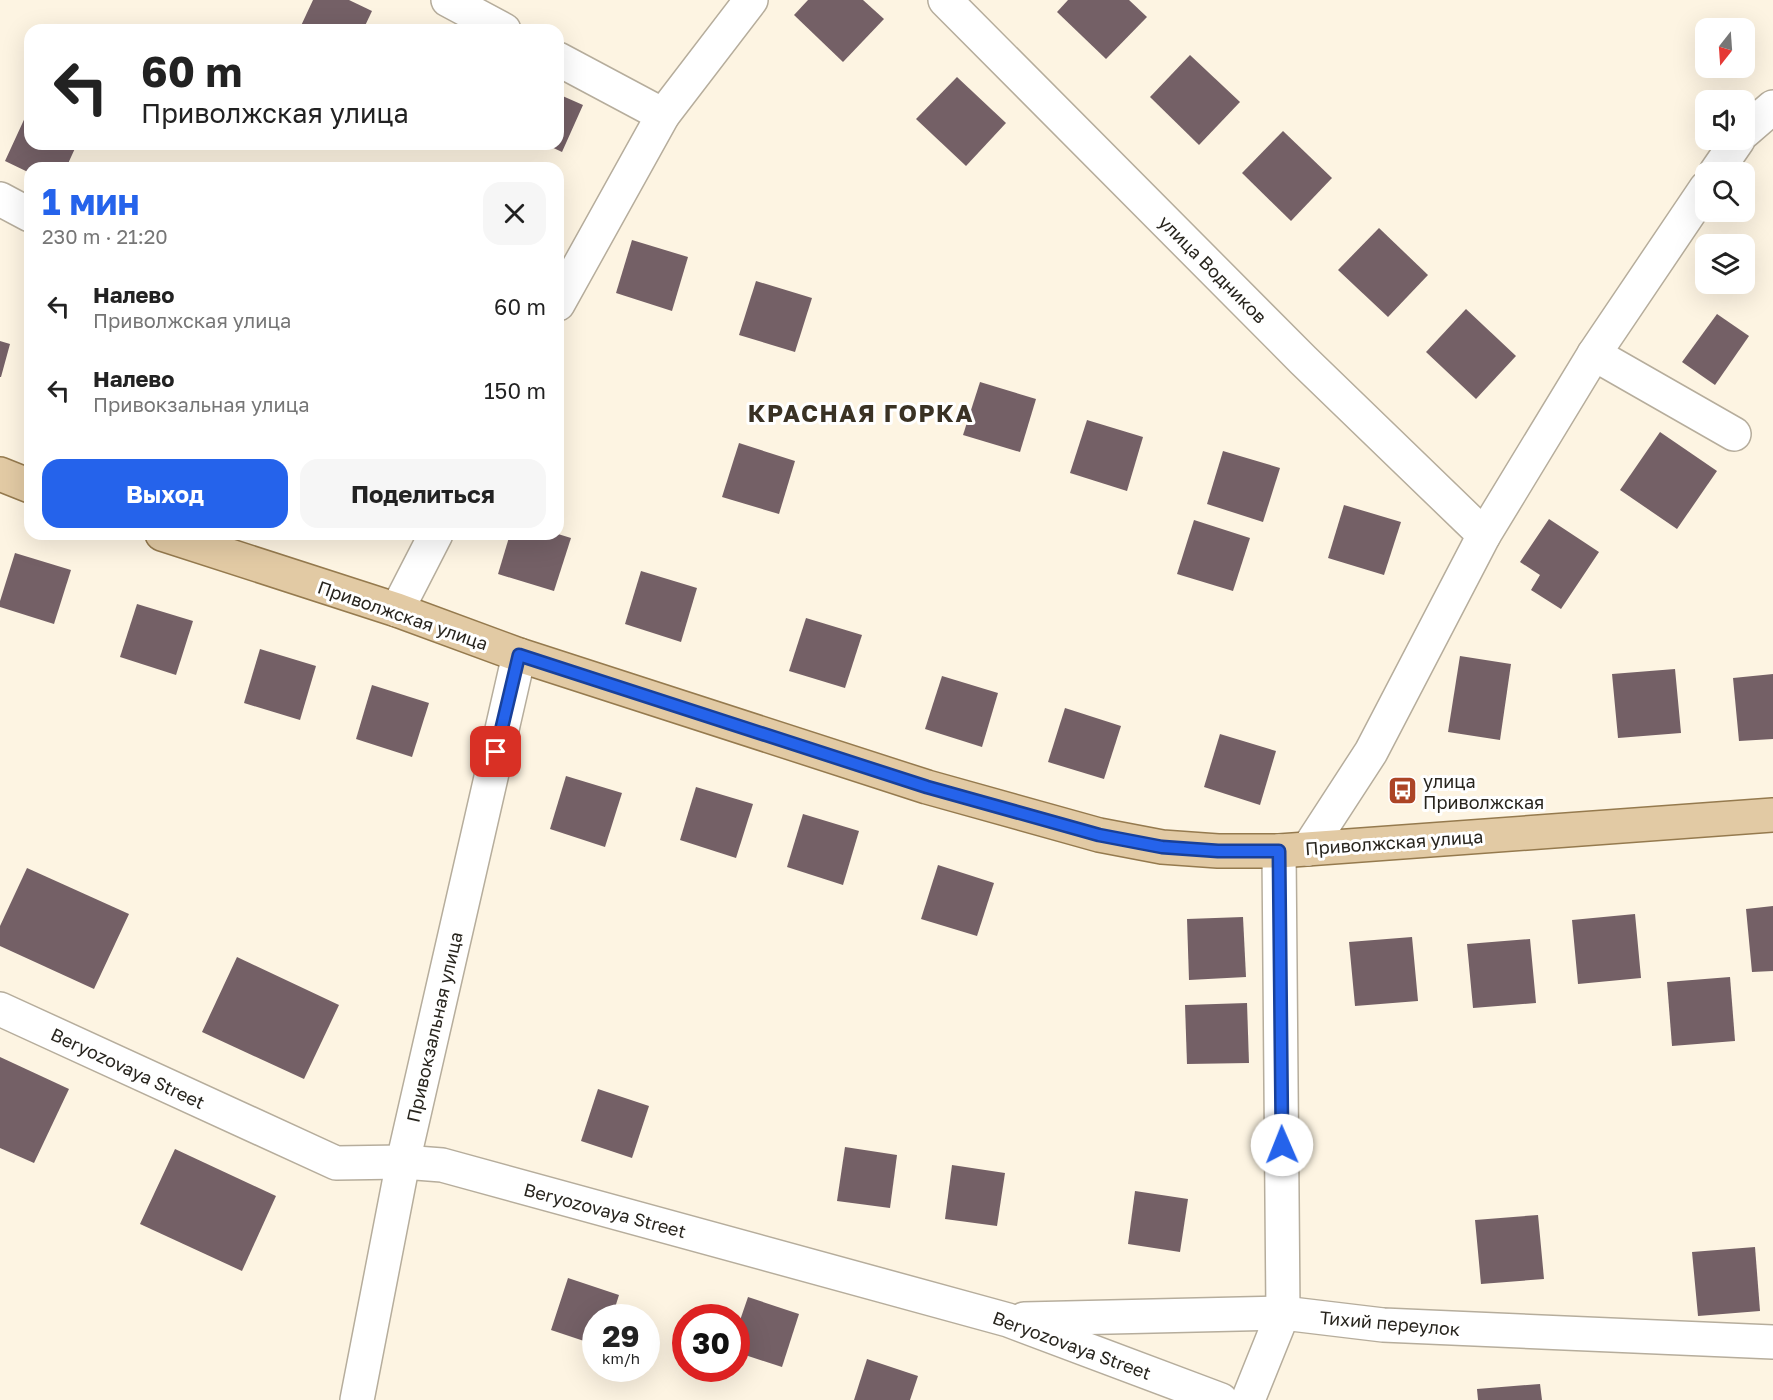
<!DOCTYPE html>
<html lang="ru">
<head>
<meta charset="utf-8">
<style>
	:root { --surface:#fff; --page:#f6f6f6; --text:#222; --muted:#767676; --accent:#2563eb }
	body { margin:0; font-family:"Golos Text",sans-serif; background:var(--page); color:var(--text); height:100vh; display:flex; flex-direction:column; font-size:22px; white-space:nowrap }
	* { box-sizing:border-box; margin:0 }
	p { font-size:20px; color:var(--muted) }
	.icon { flex:none; width:33px; height:33px; fill:none; stroke:currentColor; stroke-width:2; stroke-linecap:round; stroke-linejoin:round }
	.map { position:relative; flex:1; overflow:hidden }
	.panel { position:absolute; left:24px; top:162px; width:540px; height:378px; display:flex; flex-direction:column; background:var(--surface); border-radius:18px; box-shadow:0 6px 24px #0002 }
	.panel>* { flex:none }
	.guide { position:absolute; left:24px; top:24px; width:540px; height:126px; border-radius:18px; box-shadow:0 6px 24px #0002; background:#fff; color:var(--text); overflow:hidden }
	.needle { width:39px; rotate:197deg }
	.controls { position:absolute; left:1695px; top:18px; display:grid; gap:12px }
	.controls a { display:grid; place-items:center; width:60px; height:60px; border-radius:12px; background:var(--surface); box-shadow:0 6px 24px #0002; font-size:30px }
	.speed { position:absolute; left:582px; top:1304px; display:flex; gap:12px; font-size:30px; font-weight:700; text-align:center }
	.speed>* { display:grid; place-content:center; width:78px; height:78px; border-radius:50%; background:var(--surface); box-shadow:0 6px 24px #0002; line-height:1 }
	.speed small { font-size:15px; font-weight:400 }
	.speed .limit { border:9px solid #d22; background:#fff; color:#111 }
	.pin { position:absolute; display:grid; place-items:center; width:51px; height:51px; color:#fff; margin:-26px; border-radius:12px; box-shadow:0 3px 9px #0006 }
	.me { position:absolute; width:66px; margin:-33px; rotate:359deg; stroke-linejoin:round; filter:drop-shadow(0 0 4px #0008) }
	.turn { display:flex; align-items:center; gap:21px; height:126px; padding:0 18px; font-size:27px }
	.turn .icon { width:78px; height:78px; stroke-width:2.5 }
	.turn b { display:block; font-size:42px; line-height:51px }
	.round { display:grid; place-items:center; flex:none; width:63px; height:63px; border-radius:18px; background:var(--page) }
	.overview { display:flex; align-items:center; justify-content:space-between; height:102px; padding:0 18px }
	h1 { font-size:36px; font-weight:700; line-height:45px; color:var(--accent) }
	.cta { display:flex; gap:12px; margin-top:auto; padding:12px 18px }
	.cta a { flex:1; height:69px; border-radius:18px; background:var(--accent); color:#fff; font-size:24px; font-weight:700; line-height:69px; text-align:center }
	.cta a+a { background:var(--page); color:var(--text) }
	ul { padding:0; list-style:none }
	li { display:flex; align-items:center; gap:18px; height:84px; padding:0 18px }
	li div { flex:1 }
	li b { display:block; font-size:22px }
	li em { font-style:normal }
	.map>svg:first-child { display:block }
	.building { fill:#746066 }
	.lines { fill:none; stroke-linecap:round; stroke-linejoin:round }
	.minor-casing { stroke:#b6ad9c; stroke-width:36 }
	.major-casing { stroke:#957a4e; stroke-width:36 }
	.minor { stroke:#fff; stroke-width:33 }
	.major { stroke:#e2caa4; stroke-width:33 }
	.route-casing { stroke:#184099; stroke-width:15 }
	.route { stroke:#2563eb; stroke-width:10 }
	.labels { text-anchor:middle; dominant-baseline:central; stroke-width:6; stroke-linejoin:round; paint-order:stroke }
	.street-label { font-size:18px; fill:#28251e; stroke:#fff }
	.poi-label { font-size:18px; fill:#28251e; stroke:#fff; text-anchor:start }
	.district-label { font-size:24px; font-weight:bold; letter-spacing:1.5px; fill:#3a3224; stroke:#fff }
</style>
</head>
<body>
<div class="map">
<svg width="1773" height="1400" viewBox="0 0 1773 1400">
	<rect width="100%" height="100%" fill="#fdf4e2"/>
	<g class="building">
		<path d="M313,0h36l23,11 -9,19h-64z"/>
		<path d="M808,0h55l21,19 -41,43 -49,-47z"/>
		<path d="M1068,0h61l18,17 -41,42 -49,-47z"/>
		<path d="M1190,55l50,47 -41,43 -49,-48z"/>
		<path d="M957,77l49,46 -40,43 -50,-47z"/>
		<path d="M558,94l25,11 -21,47 -17,-8h13z"/>
		<path d="M28,111l2,1v32h47l-11,24h-36v5l-25,-12z"/>
		<path d="M1283,131l49,47 -41,43 -49,-48z"/>
		<path d="M1379,228l49,47 -40,42 -50,-47z"/>
		<path d="M632,240l56,17 -16,54 -56,-18z"/>
		<path d="M756,281l56,17 -17,54 -56,-17z"/>
		<path d="M1466,309l50,47 -40,43 -50,-47z"/>
		<path d="M1717,314l32,22 -34,49 -33,-23z"/>
		<path d="M0,341l10,3 -9,33h-1z"/>
		<path d="M980,382l56,17 -16,53 -57,-17z"/>
		<path d="M1087,420l56,17 -16,54 -57,-18z"/>
		<path d="M1660,432l57,39 -40,58 -57,-39z"/>
		<path d="M739,443l56,18 -16,53 -57,-17z"/>
		<path d="M1223,451l57,17 -17,54 -56,-18z"/>
		<path d="M1344,505l57,17 -17,53 -56,-17z"/>
		<path d="M1549,519l50,33 -38,57 -30,-19 9,-15 -20,-13z"/>
		<path d="M1194,520l56,18 -17,53 -56,-17z"/>
		<path d="M510,534h48l13,4 -17,53 -56,-17z"/>
		<path d="M15,553l56,17 -17,54 -54,-17v-6z"/>
		<path d="M641,571l56,17 -16,54 -56,-18z"/>
		<path d="M137,604l56,17 -17,54 -56,-18z"/>
		<path d="M806,618l56,17 -17,53 -56,-17z"/>
		<path d="M260,649l56,17 -16,54 -56,-17z"/>
		<path d="M1460,656l51,8 -11,76 -52,-8z"/>
		<path d="M1675,669l6,64 -63,5 -6,-64z"/>
		<path d="M1773,674v65l-34,2 -6,-63z"/>
		<path d="M942,676l56,17 -16,54 -57,-18z"/>
		<path d="M372,685l57,18 -17,54 -56,-18z"/>
		<path d="M1065,708l56,18 -17,53 -56,-17z"/>
		<path d="M1220,734l56,17 -16,54 -56,-18z"/>
		<path d="M566,776l56,17 -17,54 -55,-18z"/>
		<path d="M696,787l57,17 -17,54 -56,-18z"/>
		<path d="M803,814l56,17 -16,54 -56,-18z"/>
		<path d="M938,865l56,18 -17,53 -56,-17z"/>
		<path d="M27,868l102,46 -35,75 -94,-43v-20z"/>
		<path d="M1773,906v65l-21,1 -6,-63z"/>
		<path d="M1635,914l6,64 -63,6 -6,-64z"/>
		<path d="M1243,917l3,60 -57,3 -2,-61z"/>
		<path d="M1412,937l6,64 -63,5 -6,-64z"/>
		<path d="M1530,939l6,64 -63,5 -6,-64z"/>
		<path d="M237,957l102,48 -35,74 -102,-47z"/>
		<path d="M1730,977l5,64 -63,5 -5,-64z"/>
		<path d="M1247,1003l2,60 -62,1 -2,-59z"/>
		<path d="M0,1057l69,32 -35,74 -34,-15z"/>
		<path d="M598,1089l51,17 -17,52 -51,-17z"/>
		<path d="M845,1147l52,8 -7,53 -53,-7z"/>
		<path d="M175,1149l101,47 -34,75 -102,-47z"/>
		<path d="M952,1165l53,8 -8,53 -52,-7z"/>
		<path d="M1135,1191l53,8 -8,53 -52,-8z"/>
		<path d="M1538,1215l6,64 -63,5 -6,-64z"/>
		<path d="M1755,1247l5,64 -62,5 -6,-64z"/>
		<path d="M568,1278l51,17 -7,22h-16v28l-45,-15z"/>
		<path d="M748,1297l51,17 -17,53 -46,-15v-20z"/>
		<path d="M867,1359l51,17 -8,24h-56z"/>
		<path d="M1540,1384l2,16h-64l-1,-11z"/>
	</g>
	<g class="lines">
		<defs>
			<g id="minor">
				<path d="M448,0l56,30"/>
				<path d="M945,0l358,360 181,175"/>
				<path d="M558,59l105,56"/>
				<path d="M1744,132l29,-25"/>
				<path d="M1716,172l22,-32"/>
				<path d="M0,199l30,16"/>
				<path d="M558,304l105,-189 88,-115"/>
				<path d="M1594,354l140,80"/>
				<path d="M397,610l39,-76"/>
				<path d="M1308,849l63,-97 113,-217 110,-181 112,-166"/>
				<path d="M0,1009l336,154 67,-1 39,3 566,155 213,80"/>
				<path d="M1024,1319l259,-6 100,12 390,17"/>
				<path d="M357,1400l46,-238 116,-507"/>
				<path d="M1248,1400l35,-87 -4,-462"/>
			</g>
			<g id="major">
				<path d="M0,474l30,12"/>
				<path d="M162,534l235,76 122,45 408,132 172,48 63,12 56,4h61l494,-36"/>
			</g>
		</defs>
		<use href="#minor" class="minor-casing"/>
		<use href="#major" class="major-casing"/>
		<use href="#minor" class="minor"/>
		<use href="#major" class="major"/>
	</g>
	<g class="lines">
		<defs>
			<path id="route" d="M496,752l23,-97 408,132 172,48 63,12 56,4h61l3,294"/>
		</defs>
		<use href="#route" class="route-casing"/>
		<use href="#route" class="route"/>
	</g>
	<defs>
		<symbol id="bus-square" viewBox="-11 -11 22 22"><rect x="-9" y="-9" width="18" height="18" rx="4" fill="#ac4425" stroke="#fff"/><path d="M-5-6H5V4H4V6H2V4H-2V6H-4V4H-5ZM-3.5-4V0h7V-4ZM-3.5 1.2v1.5H-2V1.2ZM2 1.2v1.5H3.5V1.2Z" fill="#fff"/></symbol>
	</defs>
	<g fill-rule="evenodd">
		<use href="#bus-square" x="1386" y="774" width="33" height="33"/>
	</g>
	<g class="labels">
		<g class="street-label">
			<text transform="translate(1213 269) rotate(45)">улица Водников</text>
			<text transform="translate(403 615) rotate(19)">Приволжская улица</text>
			<text transform="translate(1394 842) rotate(-4)">Приволжская улица</text>
			<text transform="translate(434 1027) rotate(-77)">Привокзальная улица</text>
			<text transform="translate(128 1068) rotate(25)">Beryozovaya Street</text>
			<text transform="translate(605 1210) rotate(15)">Beryozovaya Street</text>
			<text transform="translate(1390 1323) rotate(5)">Тихий переулок</text>
			<text transform="translate(1072 1345) rotate(20)">Beryozovaya Street</text>
		</g>
		<g class="poi-label">
			<text x="1423" y="781">улица<tspan x="1423" dy="21">Приволжская</tspan></text>
		</g>
		<g class="district-label">
			<text x="861" y="412">КРАСНАЯ ГОРКА</text>
		</g>
	</g>
</svg>
<div class="controls">
<a><svg class="needle" viewBox="-14 -14 28 28"><path d="M0-13l5 13h-10z" fill="#e53935"/><path d="M0 13l5-13h-10z" fill="#767676"/></svg></a>
<a><svg class="icon" aria-label="sound" viewBox="0 0 24 24"><path d="M4 9h4l5-4v14l-5-4H4zM17 9q2 3 0 6"/></svg></a>
<a><svg class="icon" aria-label="search" viewBox="0 0 24 24"><circle cx="10" cy="10" r="6"/><path d="M15 15l6 6"/></svg></a>
<a><svg class="icon" aria-label="layers" viewBox="0 0 24 24"><path d="M12 4l9 5-9 5-9-5zM3 14l9 5 9-5"/></svg></a>
</div>
<div class="speed"><div>29<small>km/h</small></div><div class="limit">30</div></div>
<div class="pin" style="left:496px;top:752px;background:#d93025"><svg class="icon" aria-label="arrive" viewBox="0 0 24 24"><path d="M6 21V4h12l-3 4 3 4H6"/></svg></div>
<svg class="me" style="left:1282px;top:1145px" viewBox="-20 -20 40 40"><circle r="19" fill="#fff"/><path d="M0-13L10 11 0 6-10 11z" fill="#2563eb"/></svg>
<div class="guide">
<div class="turn"><svg class="icon" aria-label="left" viewBox="0 0 24 24"><path d="M17 20v-9H6M10 6l-5 5 5 5"/></svg><div><b>60 m</b>Приволжская улица</div></div>
</div>
<section class="panel">
<div class="overview"><div><h1>1 мин</h1><p>230 m · 21:20</p></div><a class="round"><svg class="icon" aria-label="close" viewBox="0 0 24 24"><path d="M6 6l12 12M18 6L6 18"/></svg></a></div>
<ul>
<li><svg class="icon" aria-label="left" viewBox="0 0 24 24"><path d="M17 20v-9H6M10 6l-5 5 5 5"/></svg><div><b>Налево</b><p>Приволжская улица</p></div><em>60 m</em></li>
<li><svg class="icon" aria-label="left" viewBox="0 0 24 24"><path d="M17 20v-9H6M10 6l-5 5 5 5"/></svg><div><b>Налево</b><p>Привокзальная улица</p></div><em>150 m</em></li>
</ul>
<div class="cta"><a>Выход</a><a>Поделиться</a></div>
</section>
</div>
</body>
</html>
